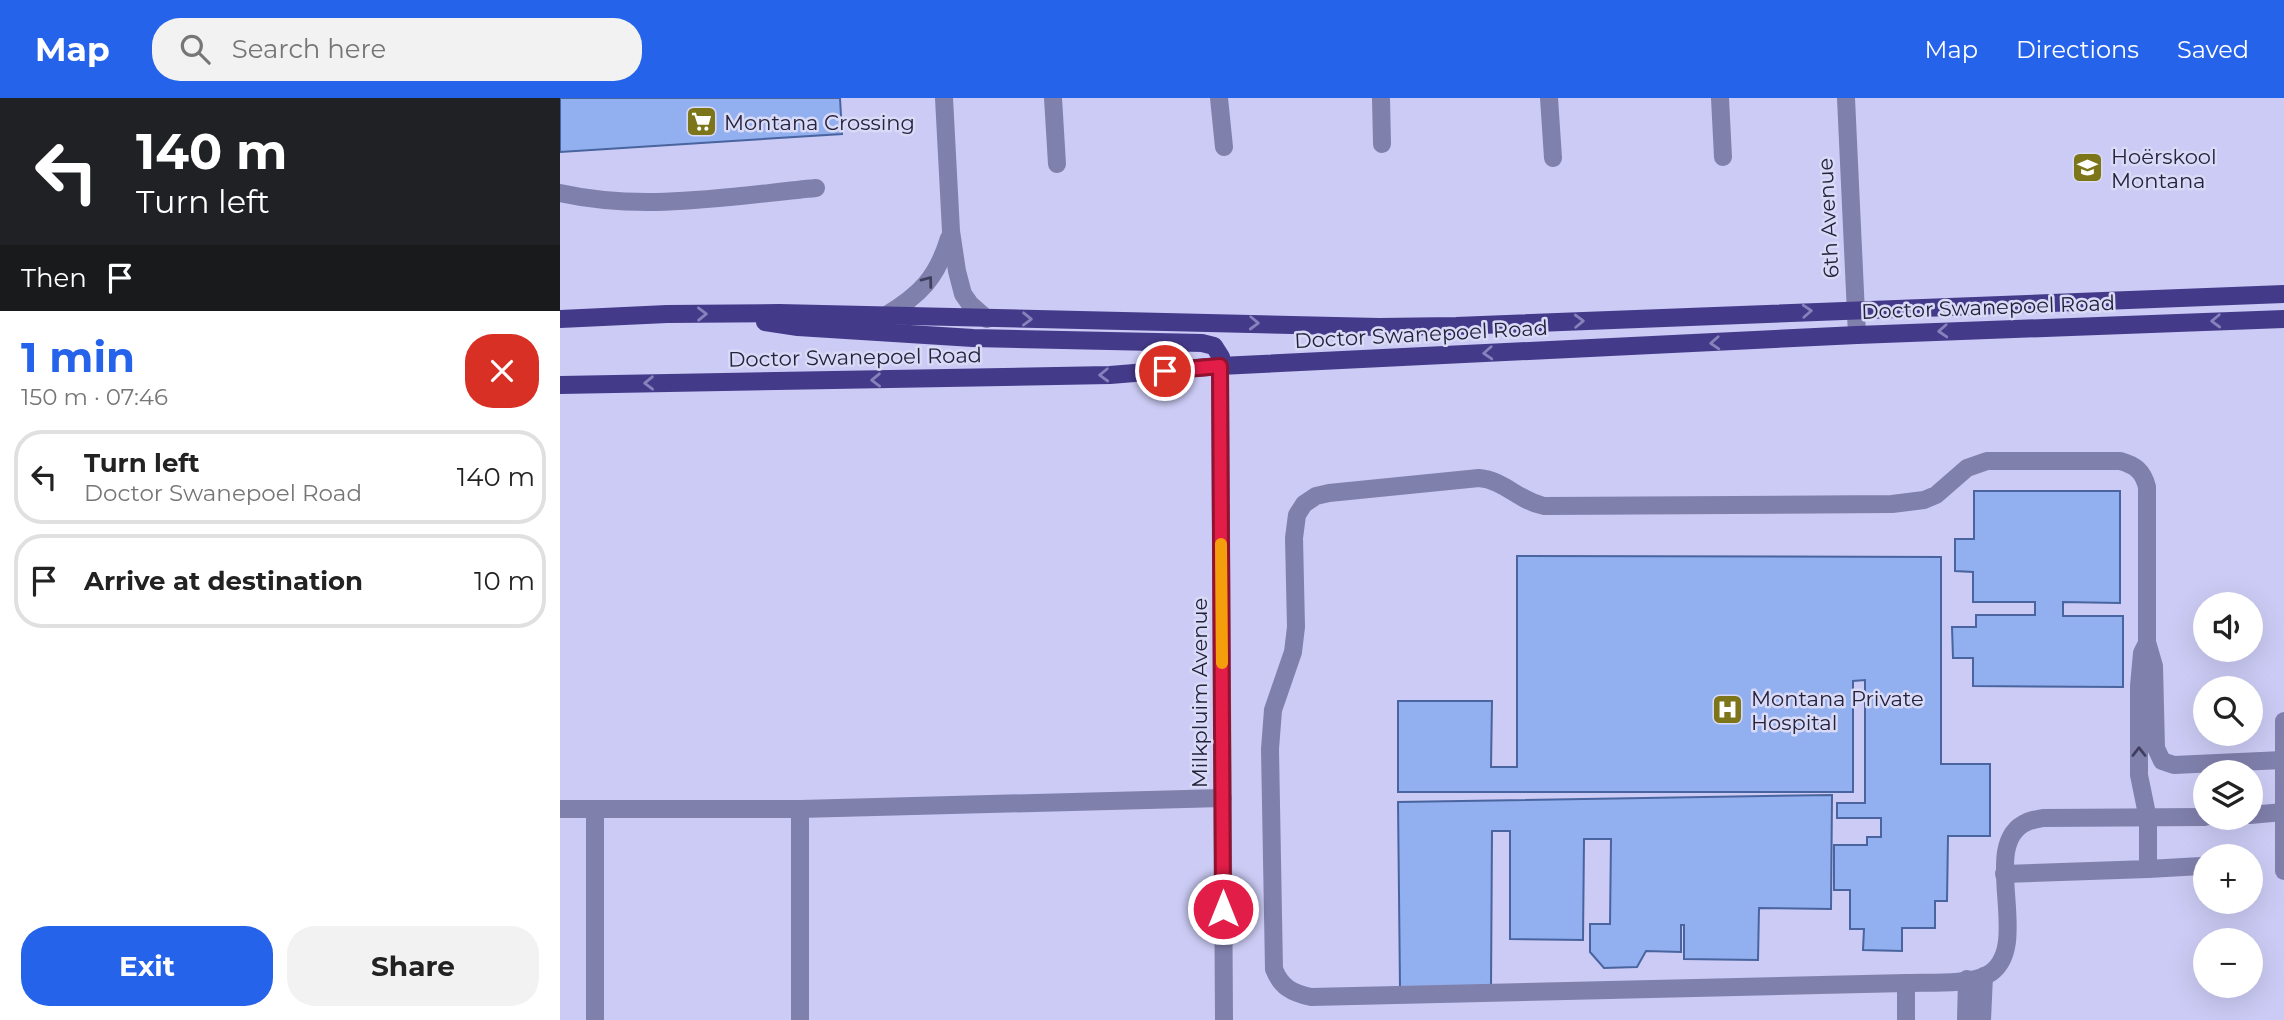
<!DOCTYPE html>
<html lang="en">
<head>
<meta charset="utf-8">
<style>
	:root { --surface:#fff; --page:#f2f2f2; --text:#222; --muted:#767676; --line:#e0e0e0; --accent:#2563eb }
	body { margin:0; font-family:Montserrat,sans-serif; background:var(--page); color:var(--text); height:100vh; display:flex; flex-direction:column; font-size:26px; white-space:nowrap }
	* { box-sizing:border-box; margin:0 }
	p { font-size:23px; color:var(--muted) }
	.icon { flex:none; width:38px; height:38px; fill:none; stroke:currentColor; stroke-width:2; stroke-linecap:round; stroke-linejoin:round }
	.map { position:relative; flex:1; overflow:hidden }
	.details { display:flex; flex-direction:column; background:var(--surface); width:560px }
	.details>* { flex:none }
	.guide { background:#202124; color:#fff; overflow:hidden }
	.buttons { position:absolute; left:1633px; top:494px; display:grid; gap:14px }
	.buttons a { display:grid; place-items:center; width:70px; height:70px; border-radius:50%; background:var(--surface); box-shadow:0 7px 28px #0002; font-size:35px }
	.pin { position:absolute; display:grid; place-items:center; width:60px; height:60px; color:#fff; margin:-30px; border:4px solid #fff; border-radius:50%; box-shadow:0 2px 7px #0007 }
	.me { position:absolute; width:77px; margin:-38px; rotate:0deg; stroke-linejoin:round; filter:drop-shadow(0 0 5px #0008) }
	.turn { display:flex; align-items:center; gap:24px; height:147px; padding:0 21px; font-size:32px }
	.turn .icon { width:91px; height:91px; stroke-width:2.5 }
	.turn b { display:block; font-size:49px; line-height:60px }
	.then { display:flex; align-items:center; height:66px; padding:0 21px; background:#0003; gap:14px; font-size:26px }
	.round { display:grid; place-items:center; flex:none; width:74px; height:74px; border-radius:28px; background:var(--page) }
	.headline { display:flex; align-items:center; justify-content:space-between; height:119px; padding:0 21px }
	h1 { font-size:42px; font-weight:700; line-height:52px; color:var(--accent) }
	.cta { display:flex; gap:14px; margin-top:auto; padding:14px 21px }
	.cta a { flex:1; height:80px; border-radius:28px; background:var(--accent); color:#fff; font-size:28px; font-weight:700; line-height:80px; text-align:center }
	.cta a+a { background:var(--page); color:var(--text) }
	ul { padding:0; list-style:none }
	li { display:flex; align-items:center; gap:21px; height:94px; margin:0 14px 10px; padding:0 7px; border:4px solid var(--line); border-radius:28px }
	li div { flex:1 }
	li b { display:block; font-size:26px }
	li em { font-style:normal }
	header { display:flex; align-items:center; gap:42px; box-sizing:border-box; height:98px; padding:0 35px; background:var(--accent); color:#fff }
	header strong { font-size:33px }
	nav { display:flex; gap:38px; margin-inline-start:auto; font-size:24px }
	.search { width:490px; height:63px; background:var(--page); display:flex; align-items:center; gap:18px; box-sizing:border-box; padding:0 24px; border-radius:28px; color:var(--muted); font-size:26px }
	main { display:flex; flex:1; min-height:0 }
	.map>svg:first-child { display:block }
	.building { fill:#92b0ef; stroke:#49649e; stroke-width:2 }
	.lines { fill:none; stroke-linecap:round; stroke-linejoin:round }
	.minor { stroke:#8080ad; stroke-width:18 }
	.major { stroke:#443a8a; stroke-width:18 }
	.oneway { stroke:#403e5f }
	.oneway2 { stroke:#8782bb }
	.route-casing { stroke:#92132f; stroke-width:18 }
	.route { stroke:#e11d48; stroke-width:12 }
	.slow { stroke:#f59e0b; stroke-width:12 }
	.labels { text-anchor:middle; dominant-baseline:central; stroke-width:5; stroke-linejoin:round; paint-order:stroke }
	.poi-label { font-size:21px; fill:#24223d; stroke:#d9daf6; text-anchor:start }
	.street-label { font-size:21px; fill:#24223d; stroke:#d9daf6 }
</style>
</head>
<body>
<header>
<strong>Map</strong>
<div class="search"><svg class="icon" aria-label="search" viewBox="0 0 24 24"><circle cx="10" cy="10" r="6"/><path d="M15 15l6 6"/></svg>Search here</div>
<nav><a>Map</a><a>Directions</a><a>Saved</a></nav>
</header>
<main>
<section class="details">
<div class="guide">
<div class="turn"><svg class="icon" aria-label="left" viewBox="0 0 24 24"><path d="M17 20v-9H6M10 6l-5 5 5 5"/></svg><div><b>140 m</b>Turn left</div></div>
<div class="then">Then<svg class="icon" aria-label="arrive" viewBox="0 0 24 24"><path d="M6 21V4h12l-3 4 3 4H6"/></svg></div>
</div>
<div class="headline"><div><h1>1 min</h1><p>150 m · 07:46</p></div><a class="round" style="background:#d93025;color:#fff"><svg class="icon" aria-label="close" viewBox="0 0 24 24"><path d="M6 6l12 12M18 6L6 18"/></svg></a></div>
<ul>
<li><svg class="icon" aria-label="left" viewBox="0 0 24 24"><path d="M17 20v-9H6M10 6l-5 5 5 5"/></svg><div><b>Turn left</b><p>Doctor Swanepoel Road</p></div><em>140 m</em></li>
<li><svg class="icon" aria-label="arrive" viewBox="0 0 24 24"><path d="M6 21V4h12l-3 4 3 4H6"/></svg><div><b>Arrive at destination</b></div><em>10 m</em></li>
</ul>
<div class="cta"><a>Exit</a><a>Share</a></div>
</section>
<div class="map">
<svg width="1724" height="922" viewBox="0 0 1724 922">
	<rect width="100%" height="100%" fill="#cbcbf5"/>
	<g class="building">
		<path d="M0,0h280l2,36 -282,18z"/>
		<path d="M1414,393h146v112l-57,-1v14h60v71l-150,-1v-28h-20l-1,-31h24v-12h59v-13h-62v-30l-18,-1v-32h19z"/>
		<path d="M957,458l424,1v207h49v72h-42l-1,65h-12v27h-33v23l-39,-1 1,-21h-14v-39h-16v-45h33v-8h14v-19h-44v-15h28v-123l-12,1v111h-455v-91h94l-1,66h26z"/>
		<path d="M1272,697l-1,114 -72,-1 -1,52 -74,-1v-34h-3v27l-35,-1 -9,16 -33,1 -14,-16v-28h20l1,-85h-27l-1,101 -73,-1v-108h-18l-1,157 -91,-1 -2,-185z"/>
	</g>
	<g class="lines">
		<g class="minor">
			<path d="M384,0l7,133 6,40 6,23 7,10 17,15"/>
			<path d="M493,0l4,66"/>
			<path d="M659,0l5,49"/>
			<path d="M821,0l1,46"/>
			<path d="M989,0l4,60"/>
			<path d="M1160,0l3,59"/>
			<path d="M1286,0l11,237"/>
			<path d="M0,95c84,19 172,3 256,-5"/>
			<path d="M325,218c35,-21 52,-38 64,-78"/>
			<path d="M660,268l4,654"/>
			<path d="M1724,623v150"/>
			<path d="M0,711h240l423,-11"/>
			<path d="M240,711v211"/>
			<path d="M1690,717l34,-3"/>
			<path d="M1645,719l-162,1c-5,1 -12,2 -16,4 -51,22 9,127 -40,153 -19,10 -59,7 -81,8l-595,14c-19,-4 -30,-10 -37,-28l-4,-220 3,-39 20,-58 3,-25 -2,-89 3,-23 7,-11 12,-8 13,-3 150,-15c25,2 40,23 65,28l348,-2 32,-4 12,-5 31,-27 20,-7h133c15,4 23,10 27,26v155l7,24 2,82 6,13 12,4 109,-5"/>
			<path d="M1588,771l53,-3"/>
			<path d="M1444,776l144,-5v-50l-9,-44v-89l3,-33 5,-10"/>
			<path d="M1346,885v37"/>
			<path d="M35,922v-211"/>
			<path d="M1406,922l1,-41"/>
			<path d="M1422,922l2,-44"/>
		</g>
		<g class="major">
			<path d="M0,221l107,-5 112,-1 600,14 77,-1 828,-32"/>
			<path d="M205,224l33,5 175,11 229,5 12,3 7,11 -1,9"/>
			<path d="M0,287l550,-10 110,-9 637,-31 427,-16"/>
		</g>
	</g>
	<defs><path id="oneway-chevron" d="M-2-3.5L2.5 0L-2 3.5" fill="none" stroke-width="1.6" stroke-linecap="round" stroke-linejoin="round" transform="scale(1.75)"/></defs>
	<g class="oneway">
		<use href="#oneway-chevron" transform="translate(368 183) rotate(-53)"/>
		<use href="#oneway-chevron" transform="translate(1579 654) rotate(-90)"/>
	</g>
	<g class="oneway2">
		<use href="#oneway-chevron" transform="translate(1247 213) rotate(-3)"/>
		<use href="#oneway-chevron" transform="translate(142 216) rotate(-1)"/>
		<use href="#oneway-chevron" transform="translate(467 221) rotate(1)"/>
		<use href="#oneway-chevron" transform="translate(1019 223) rotate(-2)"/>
		<use href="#oneway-chevron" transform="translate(1656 223) rotate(178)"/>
		<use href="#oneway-chevron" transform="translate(694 225) rotate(2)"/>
		<use href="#oneway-chevron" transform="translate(1383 233) rotate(177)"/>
		<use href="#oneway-chevron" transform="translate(1155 245) rotate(177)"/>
		<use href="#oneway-chevron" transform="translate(928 255) rotate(177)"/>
		<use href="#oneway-chevron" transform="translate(544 277) rotate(178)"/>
		<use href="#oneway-chevron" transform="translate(316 282) rotate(179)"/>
		<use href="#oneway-chevron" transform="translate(89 285) rotate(179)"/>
	</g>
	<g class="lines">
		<defs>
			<path id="route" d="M605,273l55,-5 3,543"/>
		</defs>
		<use href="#route" class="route-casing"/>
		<use href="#route" class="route"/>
		<path class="slow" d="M661,446l1,119"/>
	</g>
	<defs>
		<symbol id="supermarket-square" viewBox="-11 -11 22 22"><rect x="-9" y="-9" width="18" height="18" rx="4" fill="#7c7519" stroke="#d9daf6"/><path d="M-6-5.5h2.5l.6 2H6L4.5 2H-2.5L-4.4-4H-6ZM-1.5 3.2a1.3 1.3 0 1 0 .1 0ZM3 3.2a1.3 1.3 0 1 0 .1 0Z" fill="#fff"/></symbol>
		<symbol id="school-square" viewBox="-11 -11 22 22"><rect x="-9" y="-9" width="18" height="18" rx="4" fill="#7c7519" stroke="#d9daf6"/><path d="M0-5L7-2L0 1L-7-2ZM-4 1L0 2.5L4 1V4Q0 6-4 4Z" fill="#fff"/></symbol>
		<symbol id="hospital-square" viewBox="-11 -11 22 22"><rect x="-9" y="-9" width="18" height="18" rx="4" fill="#7c7519" stroke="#d9daf6"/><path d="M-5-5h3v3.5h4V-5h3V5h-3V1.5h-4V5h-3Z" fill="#fff"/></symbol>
	</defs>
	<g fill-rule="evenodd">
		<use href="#supermarket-square" x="124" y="6" width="35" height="35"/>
		<use href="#school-square" x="1510" y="52" width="35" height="35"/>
		<use href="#hospital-square" x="1150" y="594" width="35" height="35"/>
	</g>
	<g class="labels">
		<g class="poi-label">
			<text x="164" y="24">Montana Crossing</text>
			<text x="1551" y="58">Hoërskool<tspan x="1551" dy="24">Montana</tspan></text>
			<text x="1191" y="600">Montana Private<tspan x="1191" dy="24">Hospital</tspan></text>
		</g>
		<g class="street-label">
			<text transform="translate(1268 120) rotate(-93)">6th Avenue</text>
			<text transform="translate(1428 209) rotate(-2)">Doctor Swanepoel Road</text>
			<text transform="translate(861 236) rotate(-3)">Doctor Swanepoel Road</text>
			<text transform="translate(295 259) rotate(-1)">Doctor Swanepoel Road</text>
			<text transform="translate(639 595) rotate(-90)">Milkpluim Avenue</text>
		</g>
	</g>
</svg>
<div class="buttons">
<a><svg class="icon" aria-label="sound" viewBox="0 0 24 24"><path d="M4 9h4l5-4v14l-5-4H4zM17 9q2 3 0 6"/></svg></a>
<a><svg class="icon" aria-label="search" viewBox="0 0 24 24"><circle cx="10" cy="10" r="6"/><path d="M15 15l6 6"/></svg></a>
<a><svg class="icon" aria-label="layers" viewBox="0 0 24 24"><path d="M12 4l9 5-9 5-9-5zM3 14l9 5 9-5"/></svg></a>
<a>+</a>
<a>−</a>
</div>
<div class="pin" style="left:605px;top:273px;background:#d93025"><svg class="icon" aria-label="arrive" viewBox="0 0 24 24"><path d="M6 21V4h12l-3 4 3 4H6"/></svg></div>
<svg class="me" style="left:663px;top:811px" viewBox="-20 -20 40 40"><circle r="17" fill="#e11d48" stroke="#fff" stroke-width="3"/><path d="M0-11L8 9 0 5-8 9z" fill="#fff"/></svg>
</div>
</main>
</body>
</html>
